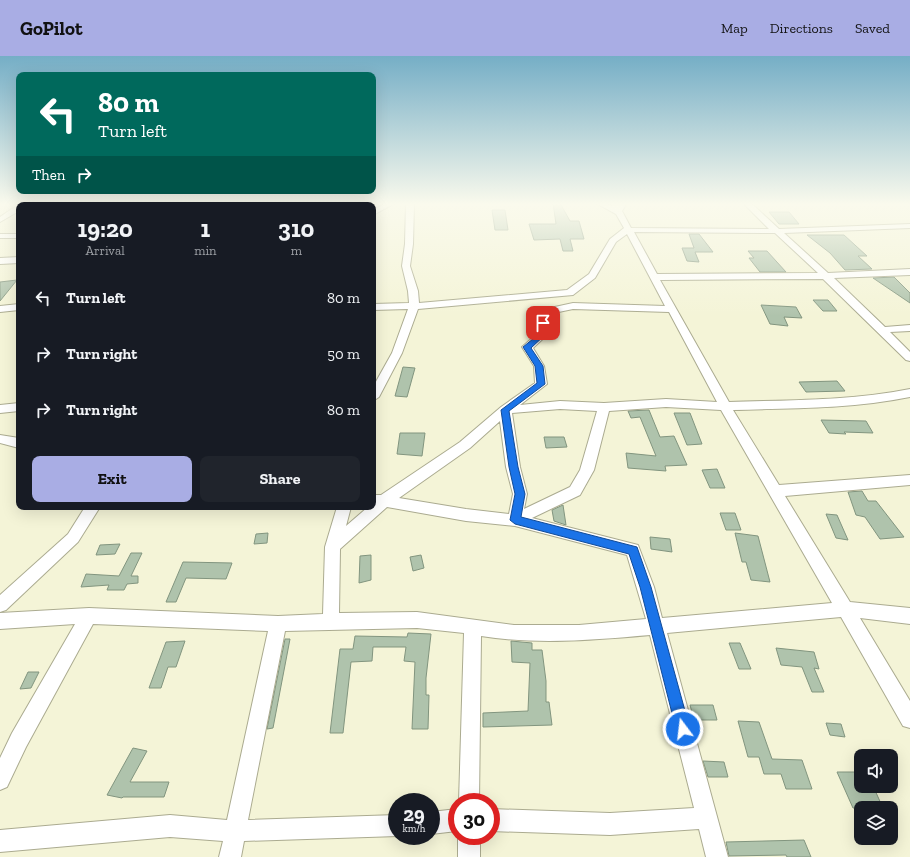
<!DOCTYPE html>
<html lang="en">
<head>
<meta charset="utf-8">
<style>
	:root { --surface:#171b24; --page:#20242c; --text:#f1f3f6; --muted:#9ea1a6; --accent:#a9ade4 }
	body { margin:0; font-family:"Zilla Slab",serif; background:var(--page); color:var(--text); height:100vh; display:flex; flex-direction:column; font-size:15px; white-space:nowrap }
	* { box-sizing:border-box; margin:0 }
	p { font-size:13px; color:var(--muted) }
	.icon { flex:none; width:22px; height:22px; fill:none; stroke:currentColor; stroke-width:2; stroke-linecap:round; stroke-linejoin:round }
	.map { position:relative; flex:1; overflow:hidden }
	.side { position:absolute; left:16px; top:146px; width:360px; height:308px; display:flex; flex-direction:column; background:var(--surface); border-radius:8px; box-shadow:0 4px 16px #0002 }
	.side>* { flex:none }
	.guide { position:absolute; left:16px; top:16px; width:360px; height:122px; border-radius:8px; box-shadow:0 4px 16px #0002; background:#00695c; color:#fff; overflow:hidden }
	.controls { position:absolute; left:854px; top:693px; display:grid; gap:8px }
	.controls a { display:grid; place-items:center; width:44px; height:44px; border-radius:8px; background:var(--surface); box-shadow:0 4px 16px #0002; font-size:20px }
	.speed { position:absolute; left:388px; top:737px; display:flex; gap:8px; font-size:20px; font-weight:700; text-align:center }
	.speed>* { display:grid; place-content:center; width:52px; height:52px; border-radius:50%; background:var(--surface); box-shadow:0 4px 16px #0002; line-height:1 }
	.speed small { font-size:10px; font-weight:400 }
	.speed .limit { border:6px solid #d22; background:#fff; color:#111 }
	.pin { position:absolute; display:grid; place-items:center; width:34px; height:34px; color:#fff; margin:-17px; border-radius:8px; box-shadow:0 2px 6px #0006 }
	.me { position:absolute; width:44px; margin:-22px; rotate:345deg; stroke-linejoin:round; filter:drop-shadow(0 0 3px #0008) }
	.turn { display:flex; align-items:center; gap:14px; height:84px; padding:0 16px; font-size:18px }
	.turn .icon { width:52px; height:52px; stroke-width:2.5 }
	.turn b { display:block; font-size:28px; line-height:34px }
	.then { display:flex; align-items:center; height:38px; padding:0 16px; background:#0003; gap:8px; font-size:15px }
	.eta { display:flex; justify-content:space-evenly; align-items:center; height:68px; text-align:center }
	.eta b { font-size:24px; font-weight:700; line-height:28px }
	.cta { display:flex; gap:8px; margin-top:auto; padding:8px 16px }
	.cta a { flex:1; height:46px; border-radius:8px; background:var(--accent); color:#111; font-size:16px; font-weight:700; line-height:46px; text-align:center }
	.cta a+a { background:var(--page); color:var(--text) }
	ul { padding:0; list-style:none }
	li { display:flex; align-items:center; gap:12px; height:56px; padding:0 16px }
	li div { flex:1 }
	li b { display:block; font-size:15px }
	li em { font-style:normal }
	header { display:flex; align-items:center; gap:24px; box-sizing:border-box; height:56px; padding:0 20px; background:var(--accent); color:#111 }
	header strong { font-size:19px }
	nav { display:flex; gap:22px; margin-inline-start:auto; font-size:14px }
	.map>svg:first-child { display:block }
	.building { fill:#afc3ac; stroke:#82957f }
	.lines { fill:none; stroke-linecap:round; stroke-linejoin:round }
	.minor-casing { stroke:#abab90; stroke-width:2 }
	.minor { fill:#fff; fill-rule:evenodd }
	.route { fill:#1a73e8; stroke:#114b97 }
</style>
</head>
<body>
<header>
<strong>GoPilot</strong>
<nav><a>Map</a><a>Directions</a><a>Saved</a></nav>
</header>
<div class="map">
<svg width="910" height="801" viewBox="0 0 910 801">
	<rect width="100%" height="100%" fill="#f4f4d7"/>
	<g class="building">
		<path d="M553,147h7l10,18h9l5,18h-14l3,12h-10l-3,-12 -26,1 -5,-16h27z"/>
		<path d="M492,154h13l3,20h-13z"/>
		<path d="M769,156h20l10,12h-20z"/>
		<path d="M689,178h10l14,18h-18l4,10 -12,-1 -5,-13h12z"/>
		<path d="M807,179h37l23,21h-9l14,13 -27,1 -15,-17z"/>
		<path d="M748,195h19l19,21h-26l-11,-14h5z"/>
		<path d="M894,221l16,16v10l-37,-25z"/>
		<path d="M17,224l-17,21v-19z"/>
		<path d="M813,244h15l9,11h-14z"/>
		<path d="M761,249l35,2 6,11 -18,-1 4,9 -18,-2z"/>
		<path d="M403,311l12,1 -8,29 -12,-1z"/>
		<path d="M837,325l8,10 -39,1 -7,-10z"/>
		<path d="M649,354l11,27 14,-1 13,29 -22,1 1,5 -38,-3 -2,-15 30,3 -16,-39 -9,1 -3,-7z"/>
		<path d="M674,357h16l12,31 -15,1z"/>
		<path d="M821,364l45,1 7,12 -29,-1 2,2 -17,-1z"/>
		<path d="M400,377h25l-3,23 -25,-2z"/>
		<path d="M544,381h20l3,10 -21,1z"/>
		<path d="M717,413l8,19h-15l-8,-18z"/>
		<path d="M862,435l6,10h8l28,36 -24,2 -15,-22 -9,-2 -8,-23z"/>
		<path d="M563,449l3,20 -12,-4 -2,-11z"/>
		<path d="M720,457h15l6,17h-15z"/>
		<path d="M826,458l11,1 11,25 -12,-2z"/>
		<path d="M268,477l-1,10 -13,1 2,-10z"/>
		<path d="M735,477l23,3 12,46 -19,-2 -5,-18h-4z"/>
		<path d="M650,481l20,2 2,13 -21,-3z"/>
		<path d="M120,488l-5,10 -19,1 4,-10z"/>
		<path d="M131,497h11l-11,23h7v7l-11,1 -3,6h-17l2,-5 -28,2 5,-13 33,2z"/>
		<path d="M371,499v25l-12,3 1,-27z"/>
		<path d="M421,499l3,13 -11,3 -3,-14z"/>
		<path d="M183,506h1l48,1 -6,16 -40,-1 -10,24h-10z"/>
		<path d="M408,577l23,1 -5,44v17h3l-1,34h-16l3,-67 -11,-1 2,-14h-33l-1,14 -21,1 -8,71h-13l10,-84h13l2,-13 52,1z"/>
		<path d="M285,583h5l-17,89 -6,1z"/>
		<path d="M185,585l-9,26h-8l-7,21h-12l17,-46z"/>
		<path d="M511,585l21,2v7h10l4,31v21h3l3,23 -69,2v-14l45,-2 2,-48 -18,-1z"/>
		<path d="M729,587h11l11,26h-12z"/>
		<path d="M776,592l38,4 5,17 -5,-1 10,24h-12l-10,-25 -21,-2z"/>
		<path d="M28,616h11l-8,16 -11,1z"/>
		<path d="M690,649h23l4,15h-23z"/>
		<path d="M738,665l21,1 13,37 30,1 10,29h-26l-5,-15h-17l-5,-17h-11z"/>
		<path d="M826,667l15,1 4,13 -15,-2z"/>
		<path d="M133,692l14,3 -17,31h39l-5,15h-41l-1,1 -15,-3z"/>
		<path d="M703,705l21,1 4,15h-20z"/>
		<path d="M837,716h24v14h12l10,22h-30z"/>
		<path d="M804,784l7,17h-24l-1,-2 -57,1 -3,-14z"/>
	</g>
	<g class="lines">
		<defs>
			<g id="minor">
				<path d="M53,147h11l1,2h-11z"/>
				<path d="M209,147h27l-2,2h-27z"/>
				<path d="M298,147h9l-10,2z"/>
				<path d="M386,147h9l-22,12v-5z"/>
				<path d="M406,147h8l-1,41 -3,22 8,25 1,12 148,-13 22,-16 21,-35 14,-11 -8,-14 -20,-11h10l6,3 -1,-3h7l1,2 1,-2h7l-5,8 9,17 138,1 -26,-26h8l28,26 131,-5v4l-126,5 44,40 82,-4v6l-76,3 51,49 25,-2v6l-20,1 20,20v9l-4,-1 -83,-81 -163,1 69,122c60,-2 122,-1 181,-13v8c-58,12 -118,11 -177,13l46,75 131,-10v10l-125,11 65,106 60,6v16l-50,-6 50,83v27l-7,-2 -62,-109 -174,16 61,224h-22l-7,-28 -89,6 -119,-4v-22l119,4 84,-5 -44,-173c-57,5 -112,10 -169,1l-2,166h-20l5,-169 -47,-5 -132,3 -37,189 149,-5v21h1l-154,5 -3,16h-22l4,-16 -53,-4 -170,15v-22l170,-15 57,5 41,-189 -175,-7 -67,123 -19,40 -7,3v-32l12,-25 63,-109 -75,5v-16l89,-5 189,8 45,-2 2,-67 12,-40h14l-5,19 22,-19h5v-12h8l79,-53 41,-35 34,-24 -1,-17 -12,-19 16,-14 3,-23 32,-7 92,3 -38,-72 -11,8 -21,36 -22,17 -155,14 -16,44 -23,44 -6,4v-14l19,-34 16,-44 -35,1v-6l36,-1 -1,-12 -6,-25 3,-22zM634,176l141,1 43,40 -161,1zM573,253l96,3 48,90 -51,-3 -62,4 -44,-2 -40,4 27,-21 -3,-18 -11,-18 15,-14 1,-20zM666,351l55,3 111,193 -170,15 -8,-31 -16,-42 -106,-27 48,-23 14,-25 15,-59zM560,353l37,2 -17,59 -10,17 -46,22 3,-15 -7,-27 -8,-54zM500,365l6,46 7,27 -4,20 -43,-5 -67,-11 71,-50zM387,451l79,14 49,5 112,29 19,64 -67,6h-65l-97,-13 -78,1 1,-64z"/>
				<path d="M16,150h3v5l-19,11v-5z"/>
				<rect x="0" y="178" width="19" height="4"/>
				<path d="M19,201v6l-19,1v-6z"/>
				<path d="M19,248v6l-19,2v-6z"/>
				<path d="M19,347v8l-19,2v-8z"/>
				<path d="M0,379l19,3v10l-19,-5z"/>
				<path d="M85,451h15l-22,35 -72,68 -6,2v-17l68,-61z"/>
				<path d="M457,753v22l-26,3v-22z"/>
				<rect x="458" y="780" width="22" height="21"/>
			</g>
		</defs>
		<use href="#minor" class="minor-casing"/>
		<use href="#minor" class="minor"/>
	</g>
	<linearGradient id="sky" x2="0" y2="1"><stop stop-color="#75aec6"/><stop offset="0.57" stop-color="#fafaed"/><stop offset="1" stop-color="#fafaed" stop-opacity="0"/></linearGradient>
	<rect width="910" height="260" fill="url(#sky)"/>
	<path class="route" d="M541,266l6,1 -1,11 -15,14 12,18 2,18 -36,27 9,56 7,27 -4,23 116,30 14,40 39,142 -2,5 -5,2 -5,-2 -2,-5 -36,-142 -11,-33 -114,-30 -5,-4 5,-26 -6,-27 -8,-57 36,-27 -2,-17 -12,-19 16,-13z"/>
</svg>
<div class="controls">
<a><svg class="icon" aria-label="sound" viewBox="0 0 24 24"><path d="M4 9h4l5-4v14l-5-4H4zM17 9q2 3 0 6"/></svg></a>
<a><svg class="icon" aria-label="layers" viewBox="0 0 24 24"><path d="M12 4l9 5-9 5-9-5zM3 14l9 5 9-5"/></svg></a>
</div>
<div class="speed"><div>29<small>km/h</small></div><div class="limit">30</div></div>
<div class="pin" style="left:543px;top:267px;background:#d93025"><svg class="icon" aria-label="arrive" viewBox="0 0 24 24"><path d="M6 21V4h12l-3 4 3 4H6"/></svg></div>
<svg class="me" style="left:683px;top:673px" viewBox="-20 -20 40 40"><circle r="17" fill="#1a73e8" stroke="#fff" stroke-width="3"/><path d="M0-11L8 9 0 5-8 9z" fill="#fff"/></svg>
<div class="guide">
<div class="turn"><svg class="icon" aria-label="left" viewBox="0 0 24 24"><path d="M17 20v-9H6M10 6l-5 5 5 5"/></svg><div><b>80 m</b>Turn left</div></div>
<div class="then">Then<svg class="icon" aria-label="right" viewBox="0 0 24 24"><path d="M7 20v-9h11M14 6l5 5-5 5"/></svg></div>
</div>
<section class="side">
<div class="eta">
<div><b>19:20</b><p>Arrival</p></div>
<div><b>1</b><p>min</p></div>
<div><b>310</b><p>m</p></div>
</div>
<ul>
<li><svg class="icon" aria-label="left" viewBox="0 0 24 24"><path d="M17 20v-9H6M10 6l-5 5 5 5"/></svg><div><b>Turn left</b></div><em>80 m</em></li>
<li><svg class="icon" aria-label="right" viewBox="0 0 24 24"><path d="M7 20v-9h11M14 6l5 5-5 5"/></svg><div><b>Turn right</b></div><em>50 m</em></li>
<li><svg class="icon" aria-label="right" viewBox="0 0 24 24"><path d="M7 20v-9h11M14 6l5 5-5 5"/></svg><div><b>Turn right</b></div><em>80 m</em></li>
</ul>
<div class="cta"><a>Exit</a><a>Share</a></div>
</section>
</div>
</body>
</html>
